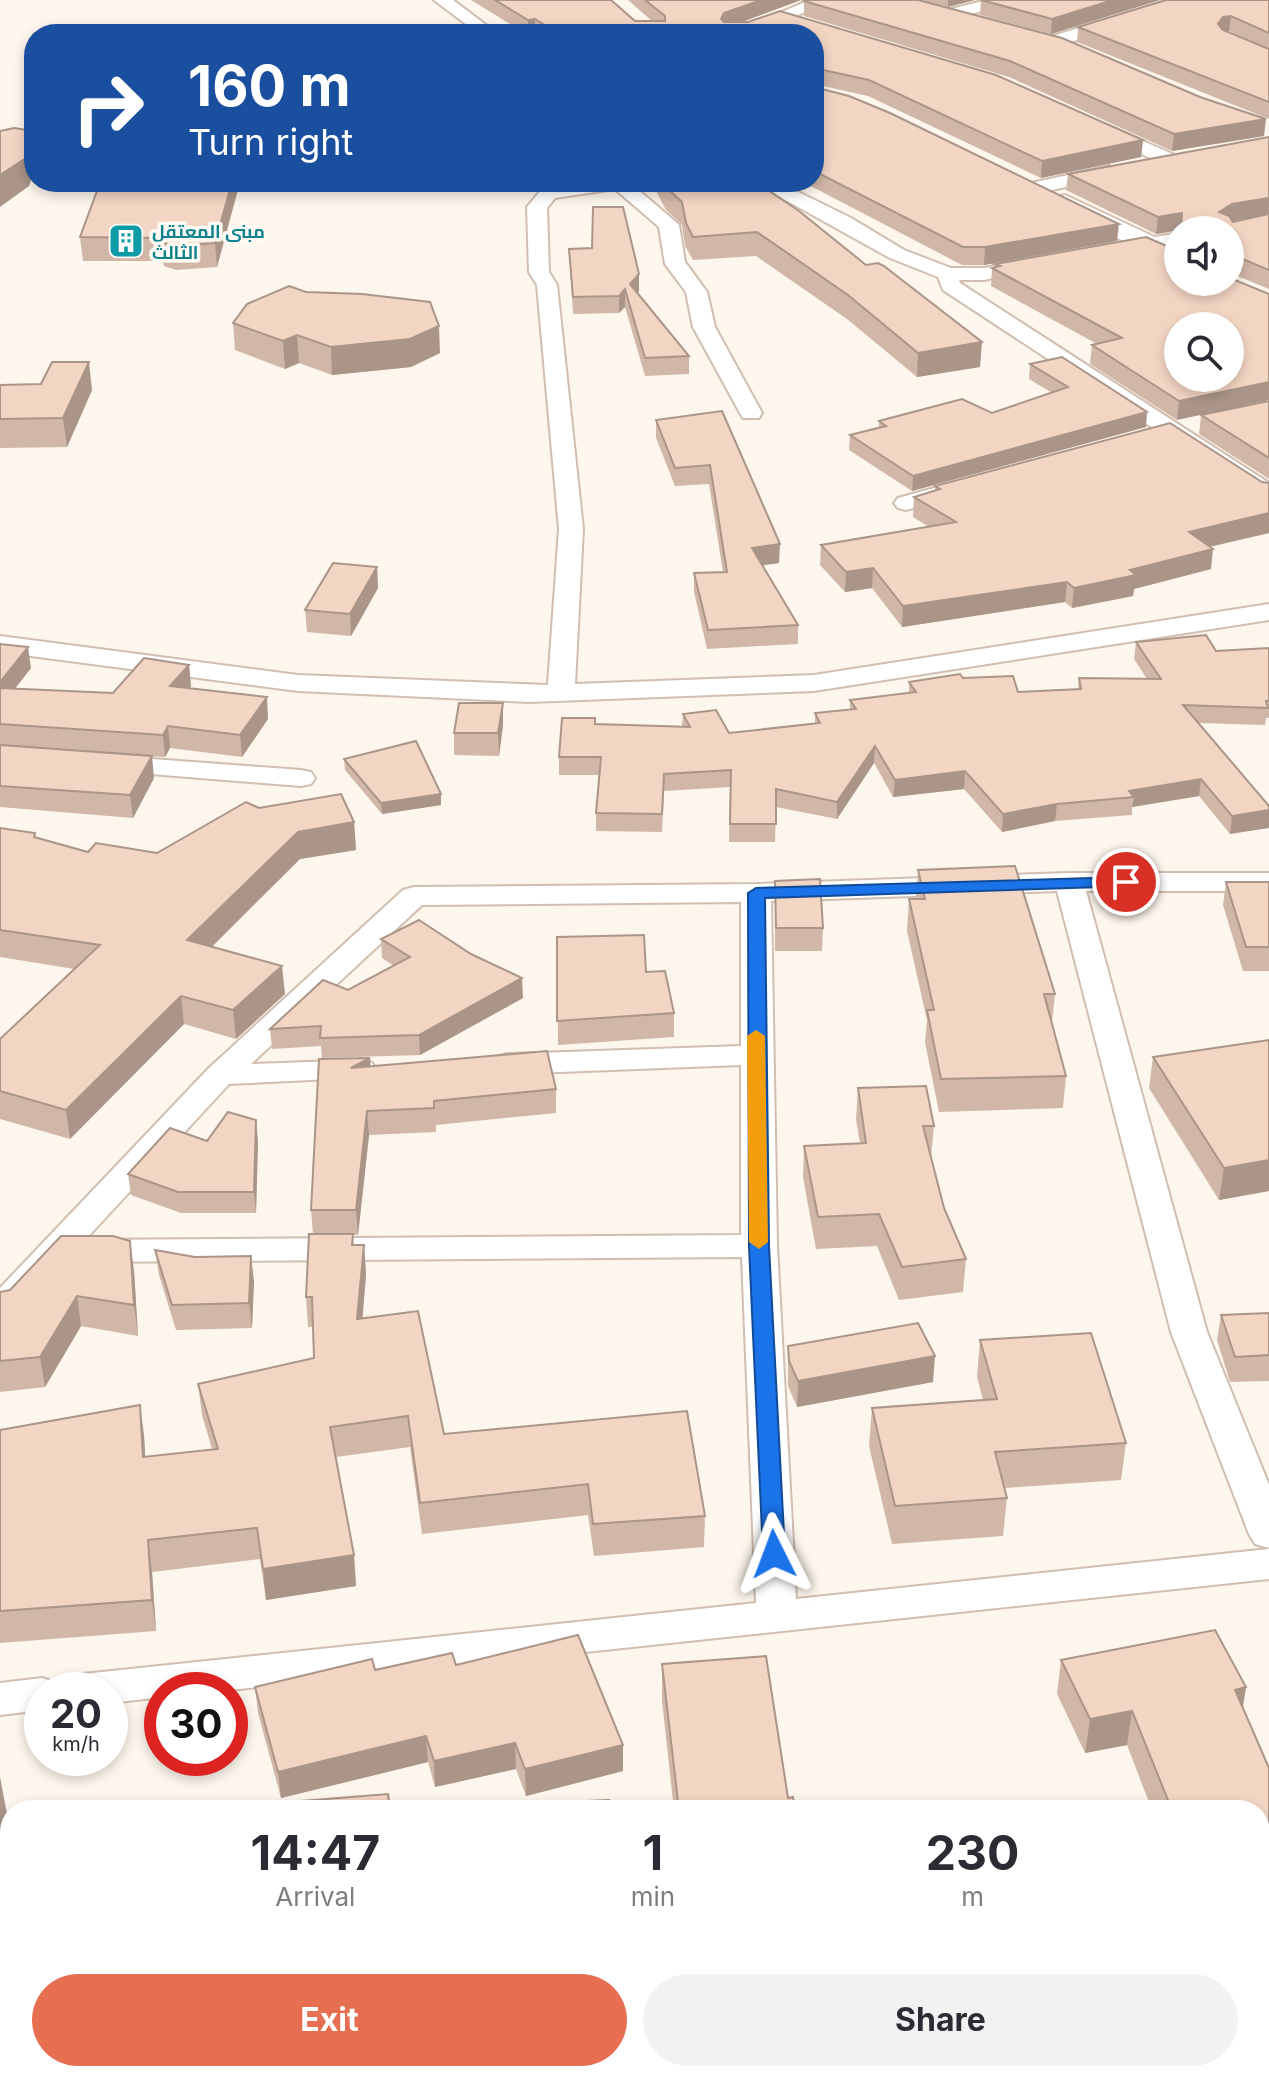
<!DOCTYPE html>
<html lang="en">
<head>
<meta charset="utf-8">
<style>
	:root { --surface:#fff; --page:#f2f2f3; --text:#2b2b33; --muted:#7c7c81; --accent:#e76f51 }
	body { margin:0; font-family:Inter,Cairo,sans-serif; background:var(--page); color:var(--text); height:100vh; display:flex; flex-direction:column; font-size:30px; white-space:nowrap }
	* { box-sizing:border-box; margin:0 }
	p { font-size:26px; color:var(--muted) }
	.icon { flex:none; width:44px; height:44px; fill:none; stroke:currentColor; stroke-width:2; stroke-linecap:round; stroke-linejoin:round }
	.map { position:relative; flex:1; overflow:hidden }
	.sheet { position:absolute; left:0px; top:1800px; width:1270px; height:282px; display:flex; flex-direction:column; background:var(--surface); border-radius:32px 32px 0 0; box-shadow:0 4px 12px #0003 }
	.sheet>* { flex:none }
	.banner { position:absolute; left:24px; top:24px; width:800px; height:168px; border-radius:32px; box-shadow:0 4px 12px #0003; background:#1a4fa0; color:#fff; overflow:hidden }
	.buttons { position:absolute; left:1164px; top:216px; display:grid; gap:16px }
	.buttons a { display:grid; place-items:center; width:80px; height:80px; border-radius:50%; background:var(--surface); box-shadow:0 4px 12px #0003; font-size:40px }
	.speed { position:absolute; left:24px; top:1672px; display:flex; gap:16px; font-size:40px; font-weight:700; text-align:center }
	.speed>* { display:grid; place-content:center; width:104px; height:104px; border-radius:50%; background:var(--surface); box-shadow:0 4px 12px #0003; line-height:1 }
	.speed small { font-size:20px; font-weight:400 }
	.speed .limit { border:12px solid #d22; background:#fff; color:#111 }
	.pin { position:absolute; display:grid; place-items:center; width:68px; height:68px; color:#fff; margin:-34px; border:4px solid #fff; border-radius:50%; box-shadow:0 2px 8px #0007 }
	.me { position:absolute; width:88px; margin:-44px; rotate:357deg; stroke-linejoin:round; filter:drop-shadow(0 0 6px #0008) }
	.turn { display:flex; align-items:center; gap:28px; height:168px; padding:0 32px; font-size:36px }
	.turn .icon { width:104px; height:104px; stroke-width:2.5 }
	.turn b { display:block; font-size:56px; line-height:68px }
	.eta { display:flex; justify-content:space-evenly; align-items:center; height:136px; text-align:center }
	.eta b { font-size:48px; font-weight:700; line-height:56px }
	.action { display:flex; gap:16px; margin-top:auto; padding:16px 32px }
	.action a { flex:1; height:92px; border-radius:48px; background:var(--accent); color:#fff; font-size:32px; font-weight:700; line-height:92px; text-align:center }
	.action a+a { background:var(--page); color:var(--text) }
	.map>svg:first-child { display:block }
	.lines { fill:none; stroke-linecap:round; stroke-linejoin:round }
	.street-casing { stroke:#d1beb0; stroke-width:4 }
	.secondary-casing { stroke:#d6c0b0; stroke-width:4 }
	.street { fill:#fff; fill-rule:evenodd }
	.secondary { fill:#fff; fill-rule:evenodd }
	.wall { fill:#d1b7a8; fill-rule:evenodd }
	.shaded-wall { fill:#aa9588 }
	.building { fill:#f3d5c3; stroke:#aa9588; stroke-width:2; fill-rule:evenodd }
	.route { fill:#1a73e8; stroke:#114b97; stroke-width:2 }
	.slow { fill:#f59e0b }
	.labels { text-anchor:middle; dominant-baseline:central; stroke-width:7; stroke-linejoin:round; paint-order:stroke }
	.far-culture-label { font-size:18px; font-weight:bold; fill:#0d838f; stroke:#fffaf3; text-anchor:start }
</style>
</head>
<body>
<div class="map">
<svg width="1269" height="2081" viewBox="0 0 1269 2081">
	<rect width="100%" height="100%" fill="#fdf6ec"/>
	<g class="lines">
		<defs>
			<g id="street">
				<path d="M434,0h19l45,34h-19z"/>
				<path d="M810,0h24l-50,21h-12l-2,-4z"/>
				<path d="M987,0h27l-2,3 -63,17 -8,-5 2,-4z"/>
				<path d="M1170,0h25l-2,3 -135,43 -6,1 -9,-5 3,-4z"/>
				<path d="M1104,124l73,32 2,4 -2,4h-14l-65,-30 -3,-4 3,-4z"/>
				<path d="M1109,166l10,6 -3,4 -82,18 -10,-6 3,-4z"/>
				<path d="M586,182h51l-3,4 45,39 6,37 22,30 8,35 47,86 -3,5h-16l-3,-5 -47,-86 -7,-35 -21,-28 -6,-37 -44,-38 -60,9 -8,10 2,64 8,13 26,244 -8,155 239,-9 455,-71v16l-455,71 -284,11 -232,-11 -298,-39v-16l298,39 250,10 11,-156 -22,-244 -8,-13 -2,-65 15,-18z"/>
				<path d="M753,182h25l73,36 53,32 47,18h33l49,-9 7,2 3,4 -3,4 -56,11h-25l1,3 309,200v18l-8,-2 -318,-209 -5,-13 -48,-19z"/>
				<path d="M1178,233v12l-56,10 -10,-6 10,-6z"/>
				<path d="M956,482l8,2 4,5 -4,5 -58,16 -8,-2 -4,-5 4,-5z"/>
				<path d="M111,756l190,14 10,2 4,6 -4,6 -10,2 -200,-16 -4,-6 4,-6z"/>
				<path d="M1069,873h200v18h-183l121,441 62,153v63l-14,-4 -6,-10 -78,-202 -114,-441 -286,10 6,345 19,353 473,-50v30l-1039,111h-68v7l-52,6v-13h-48l6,-11 15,-5 673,-71 -14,-346 -655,5 -12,-3 -3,-4 -59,63 -13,4v-34l209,-220 194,-178 11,-3 342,-3zM741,902v144l-234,8 -11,3 -5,7 5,7 11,3 234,-9v170l-656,5 144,-156 143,-7 5,-7 -5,-7 -11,-3 -110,4 171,-159z"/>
				<path d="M42,1678l15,5 4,7h-19v20l-42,5v-32z"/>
				<path d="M1260,2052l9,4v25h-127l4,-9h114z"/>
			</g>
			<path id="secondary" d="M1065,195l113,53v19l-122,-58 -4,-6 4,-6z"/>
		</defs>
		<use href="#street" class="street-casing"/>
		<use href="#secondary" class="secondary-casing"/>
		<use href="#street" class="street"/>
		<use href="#secondary" class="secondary"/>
	</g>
	<g class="wall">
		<path d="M471,0h140l24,21h17l-24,-21h173l-59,22h6l32,-11 216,64 147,65 -2,17 -100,21 -173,-82 -54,-12v-50h-288z"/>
		<path d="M921,0h54l-27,7z"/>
		<path d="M981,0h179l-109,34 -71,-19z"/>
		<path d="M1269,0v119l-192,-77 1,-15zM1229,31l28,13 -31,-12z"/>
		<path d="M804,1l460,135 -92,15 -163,-74 -205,-61z"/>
		<path d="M814,87l303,154 -133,24h-22l-159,-83h11z"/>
		<path d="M1269,137v152l-39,-16v-43h-52l-22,4 -90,-44 2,-16z"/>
		<path d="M156,182h84l-23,85 -41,3 -12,-4 -1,-5h-80l-3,-24 76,-46z"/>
		<path d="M655,182h101l224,185 -63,10 -70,-58 -91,-63 -63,4 -8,-14 -3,-21 -16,-15 -11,-21z"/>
		<path d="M569,249l70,25v17l-1,2 51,63v18l-44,2 -20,-69 -6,6 -46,1z"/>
		<path d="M995,264l235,18 -53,138 -87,-56 2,-19 5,-1 -106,-58 1,-18h2z"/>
		<path d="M233,323l207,30 -29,14 -79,8 -33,-12 -14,6 -50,-19z"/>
		<path d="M1030,364l116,63 -234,64 -63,-41 1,-15 29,-7v-7l113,-8 60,-20 -23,-14z"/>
		<path d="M0,385l92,5 -25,57 -67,1z"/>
		<path d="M1269,401v78l-70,-45 2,-19z"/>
		<path d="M722,411l57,152 -17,2 36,60v19l-91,5 -13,-57v-19l29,-1 -14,-88 -34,2 -19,-48v-18z"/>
		<path d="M1262,482l7,51 -59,14 1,22 -77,20 -1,7 -61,12 -7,-6 -163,25 -30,-39 -27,4 -25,-27 1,-20 108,-18 -16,-10 1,-20 21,-7v-4z"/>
		<path d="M377,567l1,21 -27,48 -44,-4 -2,-22z"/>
		<path d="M1136,642l80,9 53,-3v70h-3l-1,7 -67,-2 71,83 -39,28 -31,-38 -67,11v8l-77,6 -53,11 -38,-43 -71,8 -19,-34 -37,56 -61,-12 -1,35h-46l1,-55 -66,4 -2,41 -66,-1v-18l3,-38h-40v-18l36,-33 87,2 1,-12 46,19 86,-9v-11l35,-3v-10l59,-7v-11l54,-4 55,14 60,-3 1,-11 68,1 -13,-20z"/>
		<path d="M0,644l31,24 -16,20 98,5 76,-28 2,21 -2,2 79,31 -26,38 -72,-9 -5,9 -67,-4 56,25 -21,40 -133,-11z"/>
		<path d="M503,703v22l-4,31 -45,-1v-22z"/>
		<path d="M344,759l97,46 -59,9 -37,-44z"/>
		<path d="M259,808l95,14 2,28 -56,9 -88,88 73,47 -49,45 -52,-15 -114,115 -70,-20v-80l74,-70 -74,-12v-129l35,5 1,4 52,15 69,1z"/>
		<path d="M918,870l137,124 -3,28 14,54 -3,32 -124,4 -14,-70 2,-22 -20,-89 2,-32h7z"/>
		<path d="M775,881l48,47 -1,23h-47z"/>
		<path d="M1226,882h43v89h-26l-20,-66z"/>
		<path d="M557,937l89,35 28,41v24l-116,8z"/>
		<path d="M381,939l142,59 -103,57 -98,3 -1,-12 -49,3 -2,-20 124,-63 -12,-8z"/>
		<path d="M1269,1040v151l-50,9 -70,-112 4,-31z"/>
		<path d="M371,1067l185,22v24l-120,12v7l-67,3 -11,100h-5l1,10h10l2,30 -4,43 82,116 261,82 -1,31 -110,9 -6,-41 -166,19 -12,-87 -74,10 18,98 2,31 -90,14 -6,-41 -108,13 4,59 -156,12v-213l144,5 1,22 67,-8 -10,-34 -4,-31 116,-26 -1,-31h-5l-2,-30 7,-63 -2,-24z"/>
		<path d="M858,1088l76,38 -3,31 13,51 22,51 -3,33 -64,8 -22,-54 -61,3 -13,-72 1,-31 56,-3 -4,-23z"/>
		<path d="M207,1141h51l-2,72h-75l-50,-18 -3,-21z"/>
		<path d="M130,1241l4,30 4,65 -57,-10 -36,61 -45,5v-100l10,-2z"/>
		<path d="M155,1250l40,7 59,24 -2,47 -76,2 -17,-55z"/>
		<path d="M1269,1313v68l-39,1 -13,-42 4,-25z"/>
		<path d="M980,1340l146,103 -5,37 -116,8 2,10 -4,38 -111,8 -23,-98 3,-38 111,-8 -6,-23z"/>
		<path d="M788,1346l145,36 -136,25 -9,-21z"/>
		<path d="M1061,1660l185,27 -3,21 26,60v163l-9,2v-123h-108l-25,-65 -42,8 -28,-59z"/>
		<path d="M662,1664l126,134 7,12h-121l-12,-109z"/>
		<path d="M456,1665l167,106 -97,25 -10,-27 -81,18 -7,-25 -147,36 -23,-85 -3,-26 120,-17z"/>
		<path d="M10,1927v145h84l-81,9h-13v-153z"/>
		<path d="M188,2072h140l1,9h-140z"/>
	</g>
	<g class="shaded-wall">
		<path d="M761,0h40l-78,29 -2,-10 3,-6z"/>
		<path d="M948,0h27l-27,7z"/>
		<path d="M1113,0h47l-109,34 1,-15z"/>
		<path d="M1231,16l-2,15 -7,1 -4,-8 5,-7z"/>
		<path d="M535,19v15h-7v-14z"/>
		<path d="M1266,119l-2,17 -92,15 2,-17z"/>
		<path d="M34,131v40l-5,15 -29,21v-32z"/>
		<path d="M1143,140l-2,17 -100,21 1,-17z"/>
		<path d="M232,182h8l-23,85 -2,-24z"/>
		<path d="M1269,198v17l-39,6 -11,-9 13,-8z"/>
		<path d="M1182,213l-2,17 -24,4 2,-17z"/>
		<path d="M1119,224l-2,17 -133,24 1,-18z"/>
		<path d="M1230,255h3l-2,17 -1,1z"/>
		<path d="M639,274v17l-9,10v-17z"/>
		<path d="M625,289v18l-6,6v-17z"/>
		<path d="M439,326l1,27 -29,14 -79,8 -1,-28z"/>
		<path d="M297,335l2,28 -14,6 -2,-28z"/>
		<path d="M982,342l-2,25 -63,10 1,-24z"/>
		<path d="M89,362l3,28 -25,57 -4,-29z"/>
		<path d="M1269,382v18l-92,20 2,-19z"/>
		<path d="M1147,412l-1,15 -234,64 1,-15z"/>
		<path d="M1269,513v20l-83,19 3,-20z"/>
		<path d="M780,544l-1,19 -28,4 1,-19z"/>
		<path d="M1213,549l-2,20 -77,20 -1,7 -61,12 2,-20 56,-18z"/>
		<path d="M377,567l1,21 -27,48 -1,-22z"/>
		<path d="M873,568l-1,20 -27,4 1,-20z"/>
		<path d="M1067,582l-2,20 -163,25 1,-21z"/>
		<path d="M28,647l3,21 -31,40v-26z"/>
		<path d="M189,665l2,21 -18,21 -3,-21z"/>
		<path d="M267,697l1,22 -26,38 -2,-22z"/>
		<path d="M503,703v22l-4,31 -1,-23z"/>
		<path d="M168,726l2,22 -5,9 -2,-22z"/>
		<path d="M875,746l-1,17 -37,56v-17z"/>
		<path d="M152,756l2,22 -21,40 -3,-23z"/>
		<path d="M965,771l-1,18 -71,8 2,-17z"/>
		<path d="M1201,779l-2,17 -67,11 2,-10 -5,-6z"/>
		<path d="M441,794v11l-59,9 -1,-11z"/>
		<path d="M1057,804l-2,17 -53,11 1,-18z"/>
		<path d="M1269,810v18l-39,6 2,-18z"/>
		<path d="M354,822l2,28 -56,9 -110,109 -3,-28 111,-108z"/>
		<path d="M282,966l3,28 -49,45 -3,-29z"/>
		<path d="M522,978l1,20 -103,57 -1,-20z"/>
		<path d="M181,996l3,28 -114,115 -4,-29z"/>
		<path d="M370,1058l2,24 -21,-14z"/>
		<path d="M367,1111l2,24 -11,100 -2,-25z"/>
		<path d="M256,1120l2,21 -2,72 -2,-21z"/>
		<path d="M1269,1160v31l-50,9 5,-32z"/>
		<path d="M130,1241l4,30 4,65 -4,-31z"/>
		<path d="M364,1245l2,30 -6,74 -3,-30z"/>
		<path d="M251,1256l3,25 -2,47 -3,-25z"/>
		<path d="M77,1296l4,30 -36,61 -5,-30z"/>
		<path d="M935,1356l-2,26 -136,25 1,-26z"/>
		<path d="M140,1405l4,30 3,53 -4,-31z"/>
		<path d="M148,1540l4,32 4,59 -4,-31z"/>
		<path d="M354,1555l2,31 -90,14 -3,-31z"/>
		<path d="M1246,1687l-6,35 -5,-32z"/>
		<path d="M1132,1711l-5,34 -42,8 5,-34z"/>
		<path d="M426,1736l2,26 -147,36 -3,-26z"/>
		<path d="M515,1743l1,26 -81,18 -1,-26z"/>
		<path d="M623,1745v26l-97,25 -1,-27z"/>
		<path d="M0,1777l7,37 -7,36z"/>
	</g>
	<g class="building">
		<path d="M495,0h116l24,21h30v-5l-20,-16h116l-37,13 -3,6 3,3h24l32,-11 216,64 147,65 -101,21 -173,-81 -55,-12v-34h-255l-24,-15 -7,1z"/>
		<path d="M807,0h111l144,38 138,59 66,22 -92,15 -164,-73 -206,-60z"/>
		<path d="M981,0h132l-61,19z"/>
		<path d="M1166,0h103v33l-38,-17 -8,1 -5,7 5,6 46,19v53l-191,-75z"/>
		<path d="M814,87l35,9 41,17 229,111 -134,23h-22l-149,-76z"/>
		<path d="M14,128l20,3 -8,27 -26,17v-44z"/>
		<path d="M1269,137v61l-37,6 -13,8 10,4 4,6 36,-8v56l-36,-15h-3v-25h-49l1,-17 -24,4 -90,-43z"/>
		<path d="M156,182h76l-17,61 -41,3 -13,-4 -1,-4 -80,-1 17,-46h59z"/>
		<path d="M664,182h92l43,29 67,54 12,-2 6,3 98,76 -64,11 -70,-58 -91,-63 -64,5 -7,-14 -4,-21 -16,-15z"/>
		<path d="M593,207h30l16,67 -9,10 59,72 -44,2 -20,-69 -6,7 -46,1 -4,-48 23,-1z"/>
		<path d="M1146,237l32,14v31h52v-4l39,16v88l-90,19 -87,-56 30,-7 -130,-70 8,-2 -5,-2zM1178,326h52v52h-52z"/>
		<path d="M289,286l17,6 56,2 68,8 9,24 -29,13 -79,8 -34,-12 -14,6 -50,-18 14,-19z"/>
		<path d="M1062,357l85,55 -234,64 -63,-41 36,-9 -7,-5 83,-22 30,14 76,-26 -38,-23z"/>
		<path d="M52,362h37l-26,56 -63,1v-34l41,-1z"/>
		<path d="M1269,401v57l-68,-43z"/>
		<path d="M722,411l58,133 -28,4 46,77 -90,5 -14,-57 33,-1 -17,-107 -35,3 -19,-48z"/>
		<path d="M1170,423l92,59 7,1v30l-80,19 24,17 -83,21 6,5 -62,13 -7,-6 -164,24 -30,-38 -27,4 -25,-27 135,-23 -42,-25 26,-8 -5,-3z"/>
		<path d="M333,563l44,4 -27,47 -45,-4z"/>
		<path d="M1206,635l10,16 53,-3v53h-3l2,7 -85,-3 86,101v4l-37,6 -31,-37 -72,12 5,6 -77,7 -54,10 -38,-43 -70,9 -20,-34 -38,56 -61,-13v35h-46l1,-54 -67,4 -2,40 -66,-1 5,-56h-42l3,-39h33v6l95,3 -7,-13 33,-4 13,23 91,-10 -5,-10 41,-4 -6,-9 66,-8 -7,-10 51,-8 3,4 50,-2 5,16 63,-3 -2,-11 82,1 -25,-37z"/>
		<path d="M0,644l28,3 -28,35z"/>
		<path d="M144,658l45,7 -19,21 97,11 -27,38 -72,-9 -5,9 -163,-11v-36l113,5z"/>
		<path d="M459,703h44l-5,30h-44z"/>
		<path d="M416,741l25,53 -60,9 -37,-44z"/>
		<path d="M0,745l152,11 -22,39 -130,-9z"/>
		<path d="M341,794l13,28 -56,10 -111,108 95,26 -49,44 -52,-14 -115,114 -66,-19v-52l100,-94 -100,-15v-102l35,5 -1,4 54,15 8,-9 61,10 89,-51 13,6z"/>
		<path d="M1015,866l40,128h-11l22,82 -125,3 -14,-69h7l-25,-111h16l-7,-29z"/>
		<path d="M820,879l3,49h-47l-1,-47z"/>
		<path d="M1226,882h43v65h-23z"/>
		<path d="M419,920l52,34 51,24 -103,57 -99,3 1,-12 -51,3 53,-49 25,10 62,-33 -29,-18z"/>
		<path d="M644,935l2,37 19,-1 9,42 -117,8v-84z"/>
		<path d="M1269,1040v120l-45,8 -71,-111z"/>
		<path d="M547,1051l9,38 -122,12v7l-67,3 -11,99h-45l8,-151 51,-1 -19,10z"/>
		<path d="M926,1086l8,40h-11l21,82 22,51 -64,8 -23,-53 -61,3 -14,-71 62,-3 -8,-55z"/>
		<path d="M228,1112l28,8 -2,72h-76l-50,-18 42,-46 37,13z"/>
		<path d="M309,1234h44l-1,11h12l-7,74 61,-8 26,123 243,-23 18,105 -112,8 -5,-40 -168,19 -12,-87 -78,11 24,128 -91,14 -6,-41 -109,12 4,60 -152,11v-181l140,-25 3,52 75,-8 -20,-65 116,-26 -2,-61h-6z"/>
		<path d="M61,1236h52l17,5 4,64 -57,-9 -37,61 -40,4v-69l10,-2z"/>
		<path d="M155,1250l40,7 56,-1 -2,47 -77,2z"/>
		<path d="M1269,1313v42l-34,2 -14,-42z"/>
		<path d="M918,1323l17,33 -137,25 -9,-20 -1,-15z"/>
		<path d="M1091,1333l35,110 -131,9 12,46 -112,8 -23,-98 125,-9 -17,-59z"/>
		<path d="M1215,1630l31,57 -11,3 34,78v130l-9,1v-89h-88l-40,-99 -42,8 -29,-59z"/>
		<path d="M578,1635l45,110 -98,24 -10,-26 -81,18 -8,-25 -148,36 -23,-85 117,-28 3,11 77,-17 4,12z"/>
		<path d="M766,1656l22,142 5,-1 2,13h-116l-17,-146z"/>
		<path d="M388,1794l2,15 219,-9v10h-421z"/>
		<path d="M10,1927v120l-10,1v-120z"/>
		<path d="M188,2072h20l-20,3z"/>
	</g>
	<path class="route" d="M1126,877l9,5 -3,4 -367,12 4,348 16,308 -3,6 -8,3 -8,-3 -3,-6 -14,-308 -1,-353 8,-5z"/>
	<path class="slow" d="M756,1030l9,6 3,206 -9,7 -10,-7 -2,-206z"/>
	<defs>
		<symbol id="building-square" viewBox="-11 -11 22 22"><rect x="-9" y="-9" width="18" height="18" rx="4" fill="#0f9aa8" stroke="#fffaf3"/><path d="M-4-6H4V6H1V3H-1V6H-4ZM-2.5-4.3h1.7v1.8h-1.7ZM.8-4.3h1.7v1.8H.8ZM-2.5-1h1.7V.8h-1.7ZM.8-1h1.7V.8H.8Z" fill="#fff"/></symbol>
	</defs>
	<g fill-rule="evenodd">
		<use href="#building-square" x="106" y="221" width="40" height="40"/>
	</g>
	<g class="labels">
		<g class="far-culture-label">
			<text x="152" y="231">مبنى المعتقل<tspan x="152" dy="21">الثالث</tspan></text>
		</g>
	</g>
</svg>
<div class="buttons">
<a><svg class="icon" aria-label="sound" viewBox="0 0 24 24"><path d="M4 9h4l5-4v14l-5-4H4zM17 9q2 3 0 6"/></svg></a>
<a><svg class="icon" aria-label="search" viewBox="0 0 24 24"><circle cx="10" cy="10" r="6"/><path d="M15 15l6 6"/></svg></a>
</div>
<div class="speed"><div>20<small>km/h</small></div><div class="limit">30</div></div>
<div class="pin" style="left:1126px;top:882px;background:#d93025"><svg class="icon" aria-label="arrive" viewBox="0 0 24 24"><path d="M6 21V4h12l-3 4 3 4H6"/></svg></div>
<svg class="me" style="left:774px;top:1554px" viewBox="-20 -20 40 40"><path d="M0-17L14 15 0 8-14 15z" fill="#1a73e8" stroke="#fff" stroke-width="4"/></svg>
<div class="banner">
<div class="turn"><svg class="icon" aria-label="right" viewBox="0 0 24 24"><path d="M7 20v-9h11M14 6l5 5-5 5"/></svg><div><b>160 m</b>Turn right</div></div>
</div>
<section class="sheet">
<div class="eta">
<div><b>14:47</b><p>Arrival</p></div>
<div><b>1</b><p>min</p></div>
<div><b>230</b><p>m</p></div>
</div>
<div class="action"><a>Exit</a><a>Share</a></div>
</section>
</div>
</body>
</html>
